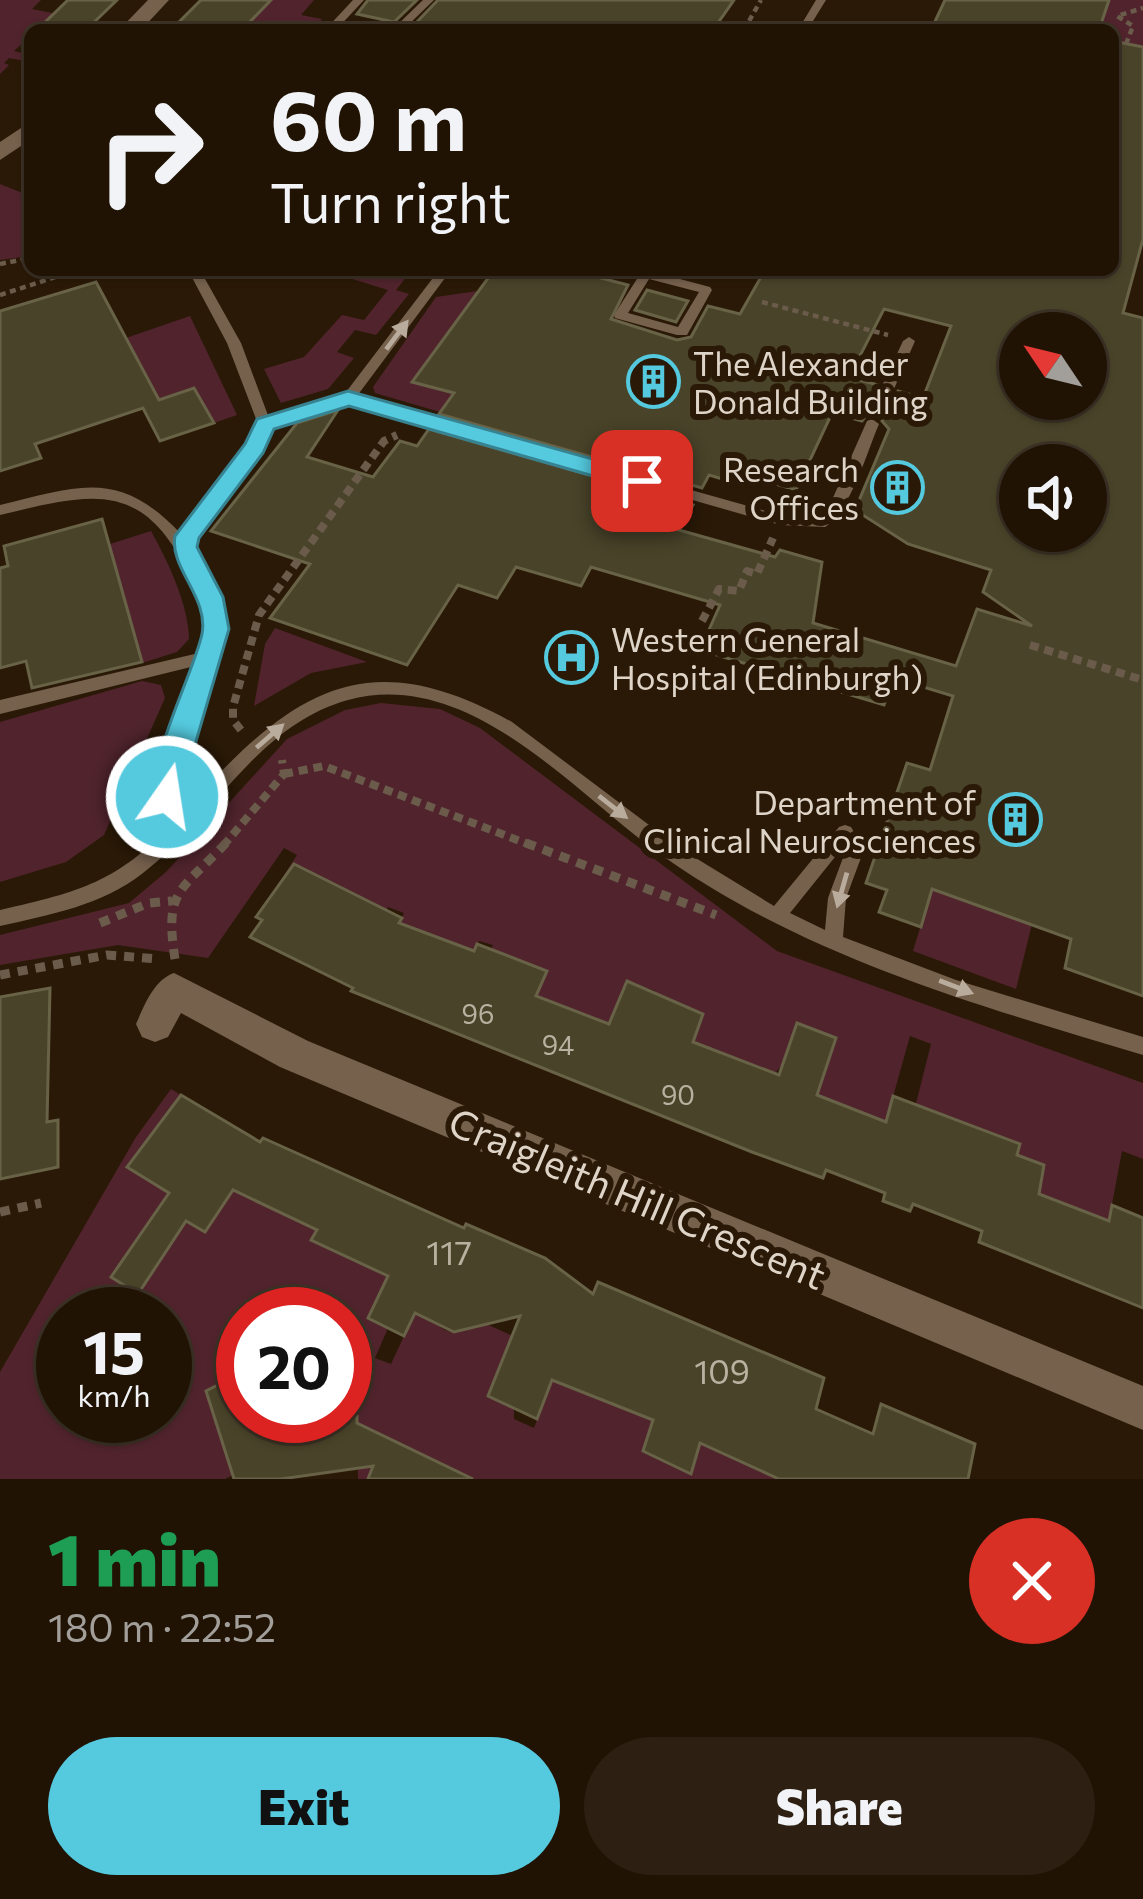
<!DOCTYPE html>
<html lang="en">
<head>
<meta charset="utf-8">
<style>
	:root { --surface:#201304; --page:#2d2013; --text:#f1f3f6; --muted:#a29e9a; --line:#3d3226; --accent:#55cadf }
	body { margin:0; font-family:Commissioner,sans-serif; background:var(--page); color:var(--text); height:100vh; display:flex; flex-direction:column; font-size:45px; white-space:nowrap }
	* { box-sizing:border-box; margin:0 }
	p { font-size:39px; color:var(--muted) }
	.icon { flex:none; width:66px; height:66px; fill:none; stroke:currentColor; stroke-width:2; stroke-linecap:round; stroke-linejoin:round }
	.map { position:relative; height:1479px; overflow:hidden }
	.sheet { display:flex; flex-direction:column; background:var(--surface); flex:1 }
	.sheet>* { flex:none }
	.top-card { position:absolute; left:24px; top:24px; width:1095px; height:252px; border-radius:18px; box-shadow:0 3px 9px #0004,0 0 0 3px var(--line); background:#201304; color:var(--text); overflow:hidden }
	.needle { width:78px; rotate:305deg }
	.buttons { position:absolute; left:999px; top:312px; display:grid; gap:24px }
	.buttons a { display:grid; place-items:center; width:108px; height:108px; border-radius:50%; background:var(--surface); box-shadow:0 3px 9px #0004,0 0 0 3px var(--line); font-size:60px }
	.speed { position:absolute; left:36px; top:1287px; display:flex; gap:24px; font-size:60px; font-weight:700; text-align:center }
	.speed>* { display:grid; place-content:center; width:156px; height:156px; border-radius:50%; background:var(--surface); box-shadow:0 3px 9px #0004,0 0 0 3px var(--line); line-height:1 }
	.speed small { font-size:30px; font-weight:400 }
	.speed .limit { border:18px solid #d22; background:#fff; color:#111 }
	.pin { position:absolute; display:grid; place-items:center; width:102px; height:102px; color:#fff; margin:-51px; border-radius:24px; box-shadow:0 6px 18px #0006 }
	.me { position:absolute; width:132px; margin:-66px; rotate:13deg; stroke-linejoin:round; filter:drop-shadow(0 0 9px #0008) }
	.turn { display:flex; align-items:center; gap:42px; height:252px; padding:0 48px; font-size:54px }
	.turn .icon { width:156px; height:156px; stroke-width:2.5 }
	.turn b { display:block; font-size:84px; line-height:102px }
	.round { display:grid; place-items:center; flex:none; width:126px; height:126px; border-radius:63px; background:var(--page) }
	.overview { display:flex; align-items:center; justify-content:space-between; height:204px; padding:0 48px }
	h1 { font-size:72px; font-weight:800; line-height:90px; color:#1e9e55 }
	.cta { display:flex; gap:24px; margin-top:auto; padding:24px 48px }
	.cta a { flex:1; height:138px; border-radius:72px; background:var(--accent); color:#111; font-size:48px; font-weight:800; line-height:138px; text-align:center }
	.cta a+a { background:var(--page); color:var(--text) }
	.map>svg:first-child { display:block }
	.green { fill:#51242d; fill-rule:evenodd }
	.building { fill:#494329; stroke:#686247; stroke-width:3; fill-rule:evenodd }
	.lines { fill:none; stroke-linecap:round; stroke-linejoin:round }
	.path-far2 { stroke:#6a5b4b; stroke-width:4.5; stroke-dasharray:6 4.5; stroke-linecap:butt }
	.path-far1 { stroke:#6a5b4b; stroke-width:8; stroke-dasharray:9 6; stroke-linecap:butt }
	.path { stroke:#6a5b4b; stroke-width:9; stroke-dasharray:10 8; stroke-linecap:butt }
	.lane { fill:#76614d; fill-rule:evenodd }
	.street { fill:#76614d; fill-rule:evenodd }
	.oneway { fill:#baac9d }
	.route { fill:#55cadf; stroke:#378391; stroke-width:3 }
	.labels { text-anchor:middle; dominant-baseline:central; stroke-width:12; stroke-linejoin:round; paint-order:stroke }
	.number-label { font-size:27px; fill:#bab0a0 }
	.poi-label { font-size:33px; fill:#dfd4c8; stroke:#2a1906; text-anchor:start }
	.near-number-label { font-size:33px; fill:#bab0a0 }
	.near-street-label { font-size:39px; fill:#dfd4c8; stroke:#2a1906 }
</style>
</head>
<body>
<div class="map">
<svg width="1143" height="1479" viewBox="0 0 1143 1479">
	<rect width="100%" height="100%" fill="#2a1906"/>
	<g class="green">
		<path d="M0,0h41l-9,9 30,6 -32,15v15l-7,-2 -9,8 16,4v7l-21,-4 -5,5 5,2 -9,9z"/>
		<path d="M271,0h43l-13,15 21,4 -9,11h-102z"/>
		<path d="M1109,0h34v47l-30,-6v-11h-53l44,-16z"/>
		<path d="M0,184l30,12v60l-30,4z"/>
		<path d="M323,270h89l-16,20 13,4 -33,41 -21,-5 -18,22 17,6 -26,31 -47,14 -17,-34 40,-12 38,-42 22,5 24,-30z"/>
		<path d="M478,291l-65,90 41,12 -14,19 -65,-19 -2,-6 63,-90z"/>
		<path d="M190,316l47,99 -23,8 -20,-35 -35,12 -33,-62z"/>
		<path d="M151,531c17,31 37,72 38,108l-12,13 -35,11 -32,-119z"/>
		<path d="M275,628l92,34 -56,11 -57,33 11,-62z"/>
		<path d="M142,681l19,4 4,13 -61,137 -38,27 -66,20v-160z"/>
		<path d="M381,703l59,6 40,19 297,223 366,132v76l-21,-8 -13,69 -70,-26 5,-29 -27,-10 2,-11 -110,-13 22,-87 -21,-8 -42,150 -10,-4 17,-64 -57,-22 17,-58 -38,-14 -13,39 -9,10 -82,-31 10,-27 -15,-6 -44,11 11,-29 -27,-10 -22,51 -26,-19 -44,-17 11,-25 -43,-17 -28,58 -13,-5 30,-62 -14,-4 -12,24 -77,-23 14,-29 -16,-6 -33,60 -46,-66 15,-22 -16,-8 -16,22 -15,-7 20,-31 -13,-7 -76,110 -90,-13 -118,20v-30l129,-32 37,-31 121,-133 58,-29z"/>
		<path d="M932,889l100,35 -16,65 -103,-38z"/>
		<path d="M171,1089l10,6 -54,72 43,27 -58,84 26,16 48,-73 47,-31 93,23 -14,27 76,35 -20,43 20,10 -13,30 16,6 32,-69c8,20 13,41 39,36l11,-13 40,18 1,83 20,9 18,-48 21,9 9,-23 24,33 47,21 -10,31 48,22 9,-30 79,36h-307l-85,-42 -19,42h-10l-1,-85 -12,-5v-75h-102v58l-37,19 27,84 -8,4h-225v-107l136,-235zM63,1314h102v102h-102z"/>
	</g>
	<g class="building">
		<path d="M68,0h49l-31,30h-49z"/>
		<path d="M201,0h70l-29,30h-71z"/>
		<path d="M368,0h49l-23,22 -37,-8z"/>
		<path d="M438,0h296l-21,30 -300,-4z"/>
		<path d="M945,0h164l-10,30h-168z"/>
		<path d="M1113,41l30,6v192l-20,74 20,5v678l-78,-28 6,-29 -139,-50 -11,38 -42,-15 8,-22 -21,-7 41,-120 23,7 23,-74 -59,-18 -10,27 -184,-55 20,-45 -129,-38 -10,19 -65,-19 -19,31 -39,-13 -51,80 -137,-47 40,-54 -99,-33 86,-108 41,-13 -31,47 66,20 27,-36 17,5 12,-17 264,76 -14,25 96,27 5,-7 42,12 -9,61 143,43 21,-57 55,17 -49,-34 8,-22 -83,-26 -53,-34 34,-81 -7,-8 16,-30 25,7 28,-72 -67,-17 -35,68 29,8 -13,32 -3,4 -30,-8 -36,77 -63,-18 -4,9 -20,-6 -7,13 -263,-74 15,-21 -42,-11 82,-112h112l-5,8 27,7 -17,34 66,21 14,-3 17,-31 32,8 25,-44h348zM1020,333h66v66h-66zM1020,465h66v66h-66z"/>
		<path d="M96,282l63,118 35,-12 20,35 -54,18 -17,-33 -108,36 6,14 -41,13v-160z"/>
		<path d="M647,290l41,11 -12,21 -41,-12z"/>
		<path d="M102,519l40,143 -110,26 -6,-27 -26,7v-100l8,-2 -4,-20z"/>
		<path d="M294,864l108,54 -3,5 75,28 3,-7 70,27 -11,25 73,28 18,-43 76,33 -10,28 86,33 18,-52 39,15 -19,57 69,27 7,-26 127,48 -3,11 27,10 -5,29 70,27 3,-16 31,13v90l-164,-66 3,-11 -69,-27 -3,7 -27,-10 2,-8 -59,-23 -3,8 -71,-26 -401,-161 2,-3 -103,-51 12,-17 -6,-3z"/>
		<path d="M50,988l-3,134 11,-2v47l-58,12v-182z"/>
		<path d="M181,1095l79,47 3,-4 201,90 2,-4 79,34 48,36 5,-12 226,96 -8,31 57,25 8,-30 94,40 -7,35h-189l-79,-36 -9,31 -48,-23 10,-31 -101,-40 -15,39 -49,-23 32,-80 -66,16 -39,-19 -11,23 -36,-18 20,-42 -77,-36 6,-10 -84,-40 -28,42 -19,-11 -48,73 -27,-17 58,-84 -42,-26z"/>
		<path d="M243,1372v44h114v7l116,56h-105l5,-13 -92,13h-47l-28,-88z"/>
	</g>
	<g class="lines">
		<g class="path-far2">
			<path d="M744,30l17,-30"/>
			<path d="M1126,44l7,-18 -16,-10 26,-8"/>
			<path d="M0,264l30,-6"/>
			<path d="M0,295l77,-25"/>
			<path d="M762,302l126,33"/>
		</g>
		<g class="path-far1">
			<path d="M702,621l17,-32 20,2 8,-20 10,3 16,-36"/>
			<path d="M1030,645l113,35"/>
			<path d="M241,730l-8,-10v-13l26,-92 125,-174 13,-6"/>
			<path d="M284,774l40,-8 209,80"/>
			<path d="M223,846l61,-72 -2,-14"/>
		</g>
		<g class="path">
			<path d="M526,843l190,72"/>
			<path d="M100,923l49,-20 23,-2"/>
			<path d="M175,959c-11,-70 6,-68 51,-116"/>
			<path d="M0,975l107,-20 51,4"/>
			<path d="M0,1212l41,-9"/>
		</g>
		<g class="lane">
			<path d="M353,0h11l-28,30h-11z"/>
			<path d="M423,0h11l-31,30h-11z"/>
			<path d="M816,0h10l-13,21 35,9 -38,-3 -2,3h-10z"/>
			<path d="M188,270h12l41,73 28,75 74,-22 96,-126h12l-94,126 423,119 41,2 7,-8 39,-88 5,-2 7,5c-12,28 -29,88 -54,103l-45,-2 -417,-119 -24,-1 -68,22 -11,23 -66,87c0,36 34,61 29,98 -8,58 -57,110 -42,171l5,3c103,-114 176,-171 326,-87l169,127 93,57 65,-79 6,-2 6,2 3,5 -3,5 -61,76 35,17 3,-32 22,-59 3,-5 6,-2 6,2 3,5 -22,59 -3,39 113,43 187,57v18c-170,-51 -345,-100 -490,-206 -86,-64 -187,-181 -305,-149 -91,25 -135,119 -205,173 -40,32 -94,42 -143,53v-16c82,-19 115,-27 176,-89 -41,-26 10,-122 23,-156l-199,49v-14l203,-48c9,-35 0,-48 -15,-79 -46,-96 -100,-79 -188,-58v-10c79,-19 119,-37 181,29l68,-89 9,-21 -31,-81z"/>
			<path d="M646,270l64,17 2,3 -25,45h-10l-62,-17 -1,-3 28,-44zM649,279l50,13 -21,35 -50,-14z"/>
			<path d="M909,337l6,4 -32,73 -2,3h-10l-2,-3 34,-73z"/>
		</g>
		<g class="street">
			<path d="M148,0h21l-28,30h-22z"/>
			<path d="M30,122v18l-30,20v-18z"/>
			<path d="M174,973l134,68 835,345v44l-863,-363 -99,-54 -13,24 -13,5 -13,-5 -6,-13c9,-20 18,-44 38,-51z"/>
		</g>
	</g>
	<defs><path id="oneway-solid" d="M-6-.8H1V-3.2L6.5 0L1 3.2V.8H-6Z" transform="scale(3)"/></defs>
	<g class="oneway">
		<use href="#oneway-solid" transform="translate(397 335) rotate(-53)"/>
		<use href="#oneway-solid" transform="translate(270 736) rotate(-41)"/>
		<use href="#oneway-solid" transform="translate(613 807) rotate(38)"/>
		<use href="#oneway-solid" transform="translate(842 890) rotate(106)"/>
		<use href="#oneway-solid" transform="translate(956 987) rotate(21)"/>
	</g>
	<path class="route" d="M348,391l302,84 3,6 -11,9 -293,-84 -75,23 -11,24 -64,85 -2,9 26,50 6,32 -52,177h-20c-16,-34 37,-133 45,-172 7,-37 -33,-66 -27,-98l70,-92 12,-25z"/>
	<defs>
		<symbol id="building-ring" viewBox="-11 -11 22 22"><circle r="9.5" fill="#2a1906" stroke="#55cadf" stroke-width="1.5"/><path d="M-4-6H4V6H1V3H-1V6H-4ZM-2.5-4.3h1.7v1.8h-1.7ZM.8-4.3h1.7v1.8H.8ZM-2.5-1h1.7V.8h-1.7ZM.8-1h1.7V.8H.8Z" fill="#55cadf"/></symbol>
		<symbol id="hospital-ring" viewBox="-11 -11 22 22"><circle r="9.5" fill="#2a1906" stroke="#55cadf" stroke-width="1.5"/><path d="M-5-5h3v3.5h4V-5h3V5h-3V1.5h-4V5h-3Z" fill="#55cadf"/></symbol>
	</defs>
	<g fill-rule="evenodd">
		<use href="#building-ring" x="624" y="352" width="59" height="59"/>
		<use href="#building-ring" x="868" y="458" width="59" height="59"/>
		<use href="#hospital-ring" x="542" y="628" width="59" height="59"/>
		<use href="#building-ring" x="986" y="790" width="59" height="59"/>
	</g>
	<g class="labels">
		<g class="number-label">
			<text x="478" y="1013">96</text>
			<text x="558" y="1044">94</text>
			<text x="678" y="1094">90</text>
		</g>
		<g class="poi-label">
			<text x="693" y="362">The Alexander<tspan x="693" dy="38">Donald Building</tspan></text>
			<text x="859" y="468" text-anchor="end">Research<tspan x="859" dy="38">Offices</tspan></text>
			<text x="611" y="638">Western General<tspan x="611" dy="38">Hospital (Edinburgh)</tspan></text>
			<text x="976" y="801" text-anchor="end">Department of<tspan x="976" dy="38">Clinical Neurosciences</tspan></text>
		</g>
		<g class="near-number-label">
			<text x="449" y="1251">117</text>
			<text x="722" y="1370">109</text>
		</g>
		<g class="near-street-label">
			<text transform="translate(638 1197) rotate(23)">Craigleith Hill Crescent</text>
		</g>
	</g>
</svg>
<div class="buttons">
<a><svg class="needle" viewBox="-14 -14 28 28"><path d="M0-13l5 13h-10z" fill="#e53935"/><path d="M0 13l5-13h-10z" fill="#a29e9a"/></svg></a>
<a><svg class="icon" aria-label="sound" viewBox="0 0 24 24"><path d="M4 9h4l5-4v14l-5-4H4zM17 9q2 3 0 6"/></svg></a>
</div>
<div class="speed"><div>15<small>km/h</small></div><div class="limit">20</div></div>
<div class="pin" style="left:642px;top:481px;background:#d93025"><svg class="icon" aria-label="arrive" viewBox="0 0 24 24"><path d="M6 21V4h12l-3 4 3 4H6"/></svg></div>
<svg class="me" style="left:167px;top:797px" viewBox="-20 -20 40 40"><circle r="17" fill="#55cadf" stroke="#fff" stroke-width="3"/><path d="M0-11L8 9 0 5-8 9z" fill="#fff"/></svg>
<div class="top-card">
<div class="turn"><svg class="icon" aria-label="right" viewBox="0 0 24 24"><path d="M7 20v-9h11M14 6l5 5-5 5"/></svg><div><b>60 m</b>Turn right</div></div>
</div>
</div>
<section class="sheet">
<div class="overview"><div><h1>1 min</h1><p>180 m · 22:52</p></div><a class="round" style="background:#d93025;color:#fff"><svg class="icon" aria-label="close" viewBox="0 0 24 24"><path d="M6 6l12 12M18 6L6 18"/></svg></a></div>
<div class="cta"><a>Exit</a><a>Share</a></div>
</section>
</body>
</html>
